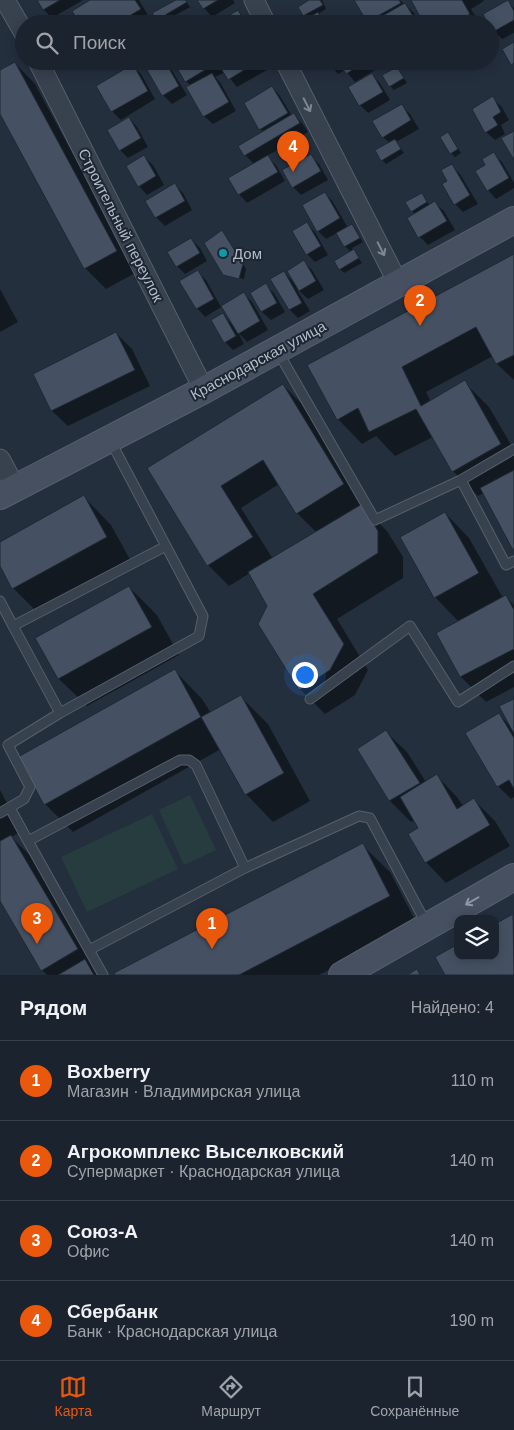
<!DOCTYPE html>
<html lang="ru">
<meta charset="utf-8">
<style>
body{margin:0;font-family:Helvetica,sans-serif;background:#242b36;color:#f1f3f6}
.controls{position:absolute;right:15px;bottom:15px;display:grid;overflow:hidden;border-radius:10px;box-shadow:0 2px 12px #0003}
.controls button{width:45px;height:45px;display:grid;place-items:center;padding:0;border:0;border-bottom:1px solid #39404a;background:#1b232e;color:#f1f3f6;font:25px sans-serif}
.you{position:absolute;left:304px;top:674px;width:18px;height:18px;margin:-12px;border:4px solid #fff;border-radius:50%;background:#1a73e8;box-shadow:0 0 0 8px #1a73e833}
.badge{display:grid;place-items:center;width:32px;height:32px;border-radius:50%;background:#ea580c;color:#fff;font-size:16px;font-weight:700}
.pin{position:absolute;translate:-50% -41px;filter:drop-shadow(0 1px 2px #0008)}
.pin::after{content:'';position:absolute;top:26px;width:18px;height:15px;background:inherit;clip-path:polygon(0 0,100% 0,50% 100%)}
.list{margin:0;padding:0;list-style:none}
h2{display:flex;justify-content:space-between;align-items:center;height:65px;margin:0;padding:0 20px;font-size:21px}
h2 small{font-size:16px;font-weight:400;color:#a0a4aa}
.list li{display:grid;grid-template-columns:32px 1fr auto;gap:15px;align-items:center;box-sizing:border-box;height:80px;padding:0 20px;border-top:1px solid #39404a}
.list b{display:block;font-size:19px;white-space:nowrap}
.list p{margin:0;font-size:16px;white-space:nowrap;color:#a0a4aa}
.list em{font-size:16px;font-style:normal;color:#a0a4aa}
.icon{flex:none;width:28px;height:28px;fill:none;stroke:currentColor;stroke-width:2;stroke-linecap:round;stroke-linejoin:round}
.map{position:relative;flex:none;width:514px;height:975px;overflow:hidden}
.search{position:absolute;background:#1b232e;box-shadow:0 2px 12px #0003;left:15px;right:15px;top:15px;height:55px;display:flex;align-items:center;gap:12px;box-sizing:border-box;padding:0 18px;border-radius:28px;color:#a0a4aa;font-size:19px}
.sheet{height:385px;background:#1b232e}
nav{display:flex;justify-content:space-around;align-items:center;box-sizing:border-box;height:70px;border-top:1px solid #39404a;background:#1b232e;font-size:14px;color:#a0a4aa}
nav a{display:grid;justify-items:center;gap:2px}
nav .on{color:#ea580c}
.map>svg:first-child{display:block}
</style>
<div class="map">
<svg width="514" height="975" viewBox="0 0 514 975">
<rect width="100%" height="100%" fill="#242f3e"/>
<path fill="#263c3f" d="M190,795L216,850L184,865L159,810Z
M152,814L178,869L87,912L61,857Z"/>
<path fill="#0007" fill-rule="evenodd" d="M38,0H83L52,18L44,10Z
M93,0H139L152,22L149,24H81Z
M178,0H185L190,7L161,23L158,19Z
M199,0H233L235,3L212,17L204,8Z
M308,0H322L326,9L318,14L325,24H308V19L299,7L310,1Z
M356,0H400L414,13L420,24H370Z
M412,0H483L484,1L471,9L480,24H426Z
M507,1L514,8V33L502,39L494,31Z
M238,12L248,24H218Z
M101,61H123L109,69Z
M150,61H166L187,95L172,104L163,95L145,64Z
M174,61H192L193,63L195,61H278L279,63L237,87L225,72L215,77L220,82L236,111L213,124L204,116L191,86L186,81Z
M327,61H370L375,70L355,82L345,70L338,74Z
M15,63L35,84L137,272L106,289L85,268L0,111V71Z
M133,66L141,74L155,99L121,120L112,111L98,87Z
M397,68L407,83L394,90L390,86Z
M372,75L380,83L390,100L368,113L360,105Z
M272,87L280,96L292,116L294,115L302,123L308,132L267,156L276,165L285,181L247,203L239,194L254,164L245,155L264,132L260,129Z
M492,98L501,106L509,120L501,125L505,134L495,140L486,132Z
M402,106L410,114L419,129L396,142L404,153L386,164L382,160L390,143L383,137Z
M129,118L137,127L148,147L128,158L120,150Z
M448,134L461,153L455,157L451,153Z
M493,153L502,162L514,183V188L496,199L488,190L487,166Z
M310,155L319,164L328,180L301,195L293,187Z
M144,157L153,165L164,185L147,195L139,186Z
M452,166L460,174L478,204L463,212L455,204L449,181Z
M175,185L183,193L192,210L165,226L156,217Z
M325,193L333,202L348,228L352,226L363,242L352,248L362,263L344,273L340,269L351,252L345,246L337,233L326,239L318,231Z
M422,194L430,206L435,203L444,211L455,230L428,245L420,237L415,214L412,211Z
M307,224L315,232L328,255L315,262L307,254Z
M222,231L246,269L244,279L224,274Z
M191,239L200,248L207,261L185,274L177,266Z
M514,255V380L497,364L493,356L426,392L431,402L464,382L489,407L514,450V549L484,493L478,496L453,471L433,437L395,456L376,436L362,444L338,419Z
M304,262L312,270L324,290L308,299L296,288L310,311L298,318L290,310L272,279L284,272L295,284Z
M197,272L206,280L221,307L244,294L252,302L268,330L247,342L238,332L244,344L233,350L225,342L223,315L233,325L223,306L205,317L197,308Z
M265,285L274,293L285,312L271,320L262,312L251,293Z
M0,289L18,322L0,332Z
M116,333L132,349L150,386L68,426L52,411L34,374Z
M283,385L304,406L364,505L362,506L387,531L403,557V578L337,619L368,670L355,695L325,714L300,689L269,606L250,573L229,586L208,565L149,469ZM279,484L297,513L317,533L273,559L241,508Z
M84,497L111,525L133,565L41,616L13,588L0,564V543Z
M445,513L469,538L503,598L506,597L514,605V687L486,702L461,677L438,633L459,622L435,597Z
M129,587L157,615L179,655L87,706L59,679L37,638Z
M175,671L202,699L211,713L241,697L268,724L310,801L273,822L246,794L221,749L73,832L45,804L19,758Z
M514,700V797L511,799L498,786L467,734L499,714L510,726Z
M386,732L407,752L426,782L437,776L457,797L463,806L474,800L495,821L510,846L446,883L426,862L420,829L414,820L411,822L390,801L358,749Z
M0,790L22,831L11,837L36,861L101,975H47L42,970L0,898Z
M362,845L390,872L417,924L319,975H116Z
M513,915L514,975H447L458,956H495V925Z"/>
<path fill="#455162" stroke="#1f2835" d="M37,0H60L43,10Z
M90,0H135L141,9L116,24H80L72,11Z
M176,0H185L187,2L157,20L152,13Z
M197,0H218L203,9Z
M309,0H320L323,5L303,16L298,7Z
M354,0H399L401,3L367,22Z
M411,0H462L470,14L454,24H424Z
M508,0L514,11V20L493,32L490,24H488L483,14Z
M405,3L418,24H371L370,23Z
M238,10L246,24H217L216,23Z
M318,12L324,24H306L304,20Z
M514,42V63L511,65L502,49Z
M147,61H165L179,86L162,96L143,63Z
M173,61H190V63L220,61L185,82Z
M226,61H259L228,80L219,65Z
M338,61H367L346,74Z
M15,62L117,251L84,269L0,114V70Z
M133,64L148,91L111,112L96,86Z
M397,67L404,78L389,87L382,75Z
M212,73L229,102L203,117L186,87Z
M372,73L383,92L359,106L348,87Z
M272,86L288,113L259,130L244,103Z
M493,96L501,112L493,117L498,125L485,133L472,109Z
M402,104L411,120L382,138L372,121Z
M294,113L300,123L244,156L238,146Z
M129,117L141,138L119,151L107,130Z
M514,131V160L501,138Z
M448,132L458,149L450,154L440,137Z
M395,139L401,149L381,161L375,150Z
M494,152L509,178L487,191L475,171L485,165L482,159Z
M311,154L321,171L292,188L282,170Z
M144,155L156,176L138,187L126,166Z
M268,155L278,172L238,195L228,178Z
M452,164L470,195L454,205L442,184L447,181L441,170Z
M175,183L185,201L155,218L145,201Z
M325,192L340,218L317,232L302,205Z
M422,193L427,202L411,212L405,202Z
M435,201L447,221L418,238L407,218Z
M307,222L321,246L306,255L292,231Z
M352,224L360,238L344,247L336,233Z
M222,230L243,264L239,279L223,275L204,243Z
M191,238L200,253L176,267L167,252Z
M354,249L359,258L339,270L334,261Z
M514,254V355L496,364L476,327L402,367L421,406L465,380L501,444L452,472L416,409L369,432L358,408L337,420L307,365Z
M304,260L316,281L299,291L287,271Z
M198,270L214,299L196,309L179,281Z
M284,271L302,303L289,310L270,279Z
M266,283L277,303L261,312L250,293Z
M244,292L260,321L238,334L221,306Z
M223,313L236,336L224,343L211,320Z
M116,332L135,370L51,411L33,374Z
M283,384L344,484L296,514L263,460L221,486L253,537L207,566L147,468Z
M514,470V552L480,488Z
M84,495L107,537L12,589L0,566V542Z
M362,504L378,531V553L313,594L344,644L330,670L299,690L258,624L267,606L248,572Z
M445,512L479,573L434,598L400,537Z
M129,586L152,627L58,679L35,638Z
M506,595L514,610V649L460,677L436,633Z
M175,669L201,717L44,805L18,757Z
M241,695L284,773L245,795L201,717Z
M514,699V734L499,706Z
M499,713L514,738V789L509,780L497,787L465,733Z
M386,730L420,783L389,801L357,749Z
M437,774L457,809L474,798L490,825L425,863L408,834L418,828L400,797Z
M11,835L78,949L41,971L0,901V841Z
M363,843L390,896L239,975H115L114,973Z
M513,914L514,975H445L435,957L458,944V956H495V924Z
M85,959L94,975H58Z
M417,969L420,975H407Z"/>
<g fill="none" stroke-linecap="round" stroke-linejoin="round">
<g stroke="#565f6c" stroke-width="11">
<path id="lane" d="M278,352L375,520L461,480
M514,449L461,480L506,565L514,561
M0,601L13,626L166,546L110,440
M13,626L60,713L199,636L203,616L166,546
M310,699L410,626L458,702L514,666
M10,808L28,841
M0,813L24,799L30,787L8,745L60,713
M245,868L359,816L370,818L427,925
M89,950L245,868L196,765L189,760H180L28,841L103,975"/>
</g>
<g stroke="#565f6c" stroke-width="21">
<path id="street" d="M5,0L24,33
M254,0L266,24
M38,61L204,390
M285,61L398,283
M0,459L15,487"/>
</g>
<g stroke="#565f6c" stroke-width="28">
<path id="secondary" d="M0,496L204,390L514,220
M342,975L514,877"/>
</g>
<use href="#lane" stroke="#38414e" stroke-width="9"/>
<use href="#street" stroke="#38414e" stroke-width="19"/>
<use href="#secondary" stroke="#465061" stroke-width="26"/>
</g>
<defs><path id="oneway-shaft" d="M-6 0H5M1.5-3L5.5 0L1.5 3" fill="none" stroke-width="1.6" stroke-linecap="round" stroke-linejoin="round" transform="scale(1.25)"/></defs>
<g stroke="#7c8592">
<use href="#oneway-shaft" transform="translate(307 105) rotate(63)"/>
<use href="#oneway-shaft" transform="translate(381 249) rotate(63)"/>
</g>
<use stroke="#8e96a5" href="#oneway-shaft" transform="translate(472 901) rotate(150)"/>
<circle fill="#0f9aa8" stroke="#1d2633" stroke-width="2" cx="223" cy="253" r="5"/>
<g text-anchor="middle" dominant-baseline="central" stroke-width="4" stroke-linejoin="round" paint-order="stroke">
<g font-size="15" fill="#b4bcc9" stroke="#1d2633">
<text transform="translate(121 225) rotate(63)">Строительный переулок</text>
<text transform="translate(258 360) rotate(-28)">Краснодарская улица</text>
</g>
<g font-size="15" fill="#b4bcc9" stroke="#1d2633" text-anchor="start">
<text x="233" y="253">Дом</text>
</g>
</g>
</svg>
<div class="controls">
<button><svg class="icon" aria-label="layers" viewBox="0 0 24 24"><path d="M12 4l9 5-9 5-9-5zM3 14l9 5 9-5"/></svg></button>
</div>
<div class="you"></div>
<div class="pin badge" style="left:212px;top:949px">1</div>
<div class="pin badge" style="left:420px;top:326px">2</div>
<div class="pin badge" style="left:37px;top:944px">3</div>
<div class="pin badge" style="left:293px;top:172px">4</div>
<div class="search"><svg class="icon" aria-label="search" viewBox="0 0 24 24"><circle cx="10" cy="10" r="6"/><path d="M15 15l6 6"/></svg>Поиск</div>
</div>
<section class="sheet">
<h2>Рядом<small>Найдено: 4</small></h2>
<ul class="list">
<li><span class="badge">1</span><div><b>Boxberry</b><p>Магазин · Владимирская улица</p></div><em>110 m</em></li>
<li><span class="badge">2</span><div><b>Агрокомплекс Выселковский</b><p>Супермаркет · Краснодарская улица</p></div><em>140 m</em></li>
<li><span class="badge">3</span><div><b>Союз-А</b><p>Офис</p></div><em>140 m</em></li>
<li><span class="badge">4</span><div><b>Сбербанк</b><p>Банк · Краснодарская улица</p></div><em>190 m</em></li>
</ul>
</section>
<nav>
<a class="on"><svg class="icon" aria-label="map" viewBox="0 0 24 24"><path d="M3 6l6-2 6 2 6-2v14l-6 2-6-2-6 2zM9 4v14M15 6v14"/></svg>Карта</a>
<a><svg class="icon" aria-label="directions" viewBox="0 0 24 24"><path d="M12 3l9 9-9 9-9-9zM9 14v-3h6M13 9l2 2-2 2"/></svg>Маршрут</a>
<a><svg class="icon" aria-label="saved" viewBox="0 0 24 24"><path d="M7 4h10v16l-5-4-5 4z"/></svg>Сохранённые</a>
</nav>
